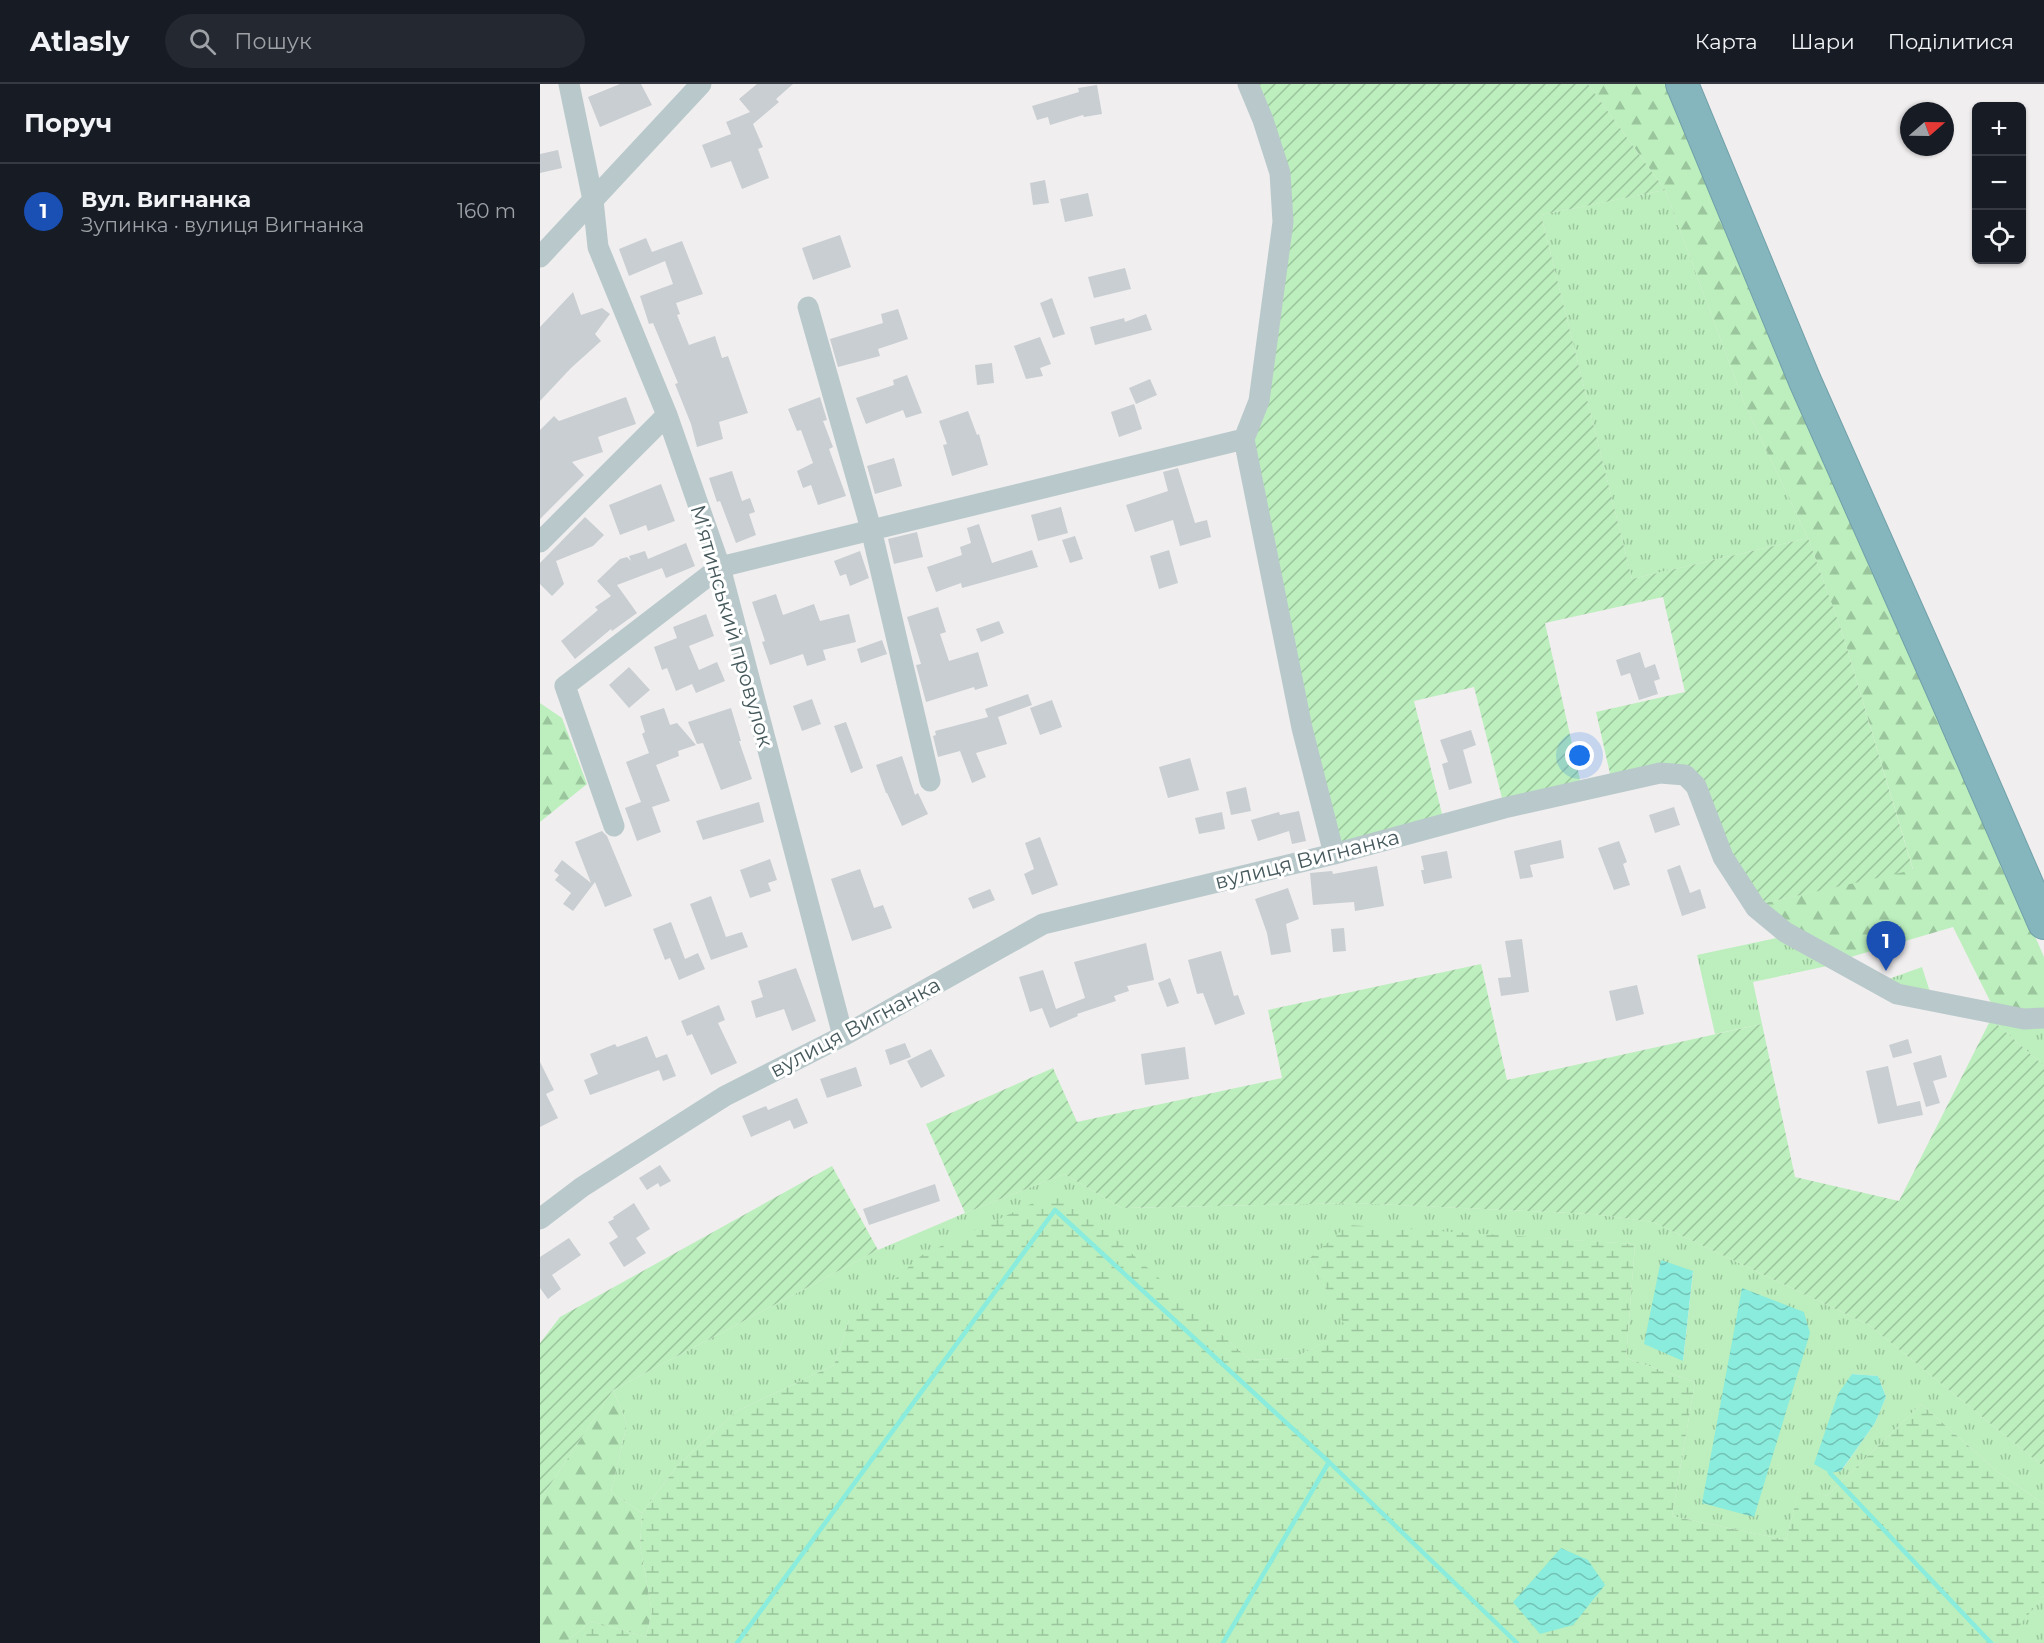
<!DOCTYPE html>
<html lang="uk">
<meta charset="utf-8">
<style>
body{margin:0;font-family:Montserrat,sans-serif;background:#242831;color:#f1f3f6}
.controls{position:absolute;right:18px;top:18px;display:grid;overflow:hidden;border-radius:9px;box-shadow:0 2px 4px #0004}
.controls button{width:54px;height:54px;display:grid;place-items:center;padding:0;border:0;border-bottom:2px solid #363941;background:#171b24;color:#f1f3f6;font:30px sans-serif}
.compass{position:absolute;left:1360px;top:18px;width:54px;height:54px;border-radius:50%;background:#171b24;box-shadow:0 2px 4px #0004;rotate:70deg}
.you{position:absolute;left:1040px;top:672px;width:21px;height:21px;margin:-15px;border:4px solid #fff;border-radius:50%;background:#1a73e8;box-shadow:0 0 0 9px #1a73e833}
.badge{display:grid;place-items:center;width:39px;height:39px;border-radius:50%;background:#d93025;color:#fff;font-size:20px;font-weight:700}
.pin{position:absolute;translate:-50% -50px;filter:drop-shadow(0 2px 3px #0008)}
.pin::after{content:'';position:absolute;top:32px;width:21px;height:18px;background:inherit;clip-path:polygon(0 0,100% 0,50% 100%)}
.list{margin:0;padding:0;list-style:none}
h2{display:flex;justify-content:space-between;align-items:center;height:78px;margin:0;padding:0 24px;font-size:26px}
h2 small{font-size:20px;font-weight:400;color:#9ea1a6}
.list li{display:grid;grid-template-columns:39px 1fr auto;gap:18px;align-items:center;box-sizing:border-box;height:96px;padding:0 24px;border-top:2px solid #363941}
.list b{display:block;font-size:22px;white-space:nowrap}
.list p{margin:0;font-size:20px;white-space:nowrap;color:#9ea1a6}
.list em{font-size:20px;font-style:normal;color:#9ea1a6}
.icon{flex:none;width:33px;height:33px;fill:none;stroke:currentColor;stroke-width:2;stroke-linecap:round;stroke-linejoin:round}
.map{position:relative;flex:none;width:1504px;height:1559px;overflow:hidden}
header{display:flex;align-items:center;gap:36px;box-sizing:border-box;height:84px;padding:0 30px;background:#171b24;border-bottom:2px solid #363941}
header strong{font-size:28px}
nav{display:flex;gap:33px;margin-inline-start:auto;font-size:21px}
.search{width:420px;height:54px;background:#242831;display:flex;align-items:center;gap:15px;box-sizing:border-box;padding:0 21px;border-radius:33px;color:#9ea1a6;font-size:22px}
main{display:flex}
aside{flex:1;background:#171b24}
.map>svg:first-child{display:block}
</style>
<header>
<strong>Atlasly</strong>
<div class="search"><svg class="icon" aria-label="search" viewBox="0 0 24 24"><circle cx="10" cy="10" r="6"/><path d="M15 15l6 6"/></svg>Пошук</div>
<nav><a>Карта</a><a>Шари</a><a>Поділитися</a></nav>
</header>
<main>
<aside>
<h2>Поруч<small></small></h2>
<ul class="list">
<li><span class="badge" style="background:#1a4fb4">1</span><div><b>Вул. Вигнанка</b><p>Зупинка · вулиця Вигнанка</p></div><em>160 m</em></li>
</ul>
</aside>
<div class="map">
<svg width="1504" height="1559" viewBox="0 0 1504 1559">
<defs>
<pattern id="grass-tufts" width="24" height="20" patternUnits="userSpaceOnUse" patternTransform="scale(1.5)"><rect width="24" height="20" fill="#bcefbd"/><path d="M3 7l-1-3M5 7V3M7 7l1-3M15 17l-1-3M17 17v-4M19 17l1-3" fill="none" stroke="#9bc59d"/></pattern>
<pattern id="forest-firs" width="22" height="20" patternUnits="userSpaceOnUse" patternTransform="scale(1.5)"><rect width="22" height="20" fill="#bcefbd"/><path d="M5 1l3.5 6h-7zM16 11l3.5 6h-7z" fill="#9bc59d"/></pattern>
<pattern id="wetland-marsh" width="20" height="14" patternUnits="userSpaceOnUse" patternTransform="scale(1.5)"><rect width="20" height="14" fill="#bcefbd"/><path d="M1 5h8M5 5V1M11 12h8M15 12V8" fill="none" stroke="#9bc59d"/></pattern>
<pattern id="garden-furrows" width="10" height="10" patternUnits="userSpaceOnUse" patternTransform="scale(1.5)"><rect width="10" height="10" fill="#bcefbd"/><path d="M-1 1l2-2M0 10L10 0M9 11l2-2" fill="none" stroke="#9bc59d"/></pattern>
<pattern id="water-waves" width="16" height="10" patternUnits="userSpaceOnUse" patternTransform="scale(1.5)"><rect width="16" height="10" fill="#89ecdc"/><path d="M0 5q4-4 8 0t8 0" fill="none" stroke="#72c2b6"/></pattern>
</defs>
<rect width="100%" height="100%" fill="#f1eeef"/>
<path fill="url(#grass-tufts)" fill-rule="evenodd" d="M1125,106L1205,321L1268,454L1092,495L1001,131Z
M1241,853L1292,881L1213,898L1222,940L1175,950L1157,871Z
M1382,883L1391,911L1343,897Z
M1451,935L1504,940V982Z
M524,1090L582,1124L816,1119L1053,1130L1113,1138L1329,1241L1504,1383V1420L1458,1388L1381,1320L1287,1412L1260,1403L1246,1456L1132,1432L1155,1298L1086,1274L1095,1160L962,1152L770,1174L808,1246L754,1274L710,1276L566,1148L309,1236L294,1281L197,1327L138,1381L102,1429L71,1408L87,1340L73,1306L338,1166L425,1129ZM1121,1177L1153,1188L1143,1277ZM1312,1290L1338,1292L1346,1313L1335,1339L1302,1386L1290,1389Z
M1504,1512V1559H1480L1477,1543Z"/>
<path fill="url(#forest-firs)" d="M1048,0H1127L1504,873V928L1453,923L1413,843L1304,875L1220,820L1373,785L1303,551L1268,454L1205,321L1125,106Z
M0,619L22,634L47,700L0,738Z
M73,1306L87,1340L71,1408L102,1429L100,1461L112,1528L106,1553L51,1537L25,1559H0V1416Z"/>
<path fill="url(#wetland-marsh)" d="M521,1106L710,1276L754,1274L807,1246L770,1174L808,1141L1095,1160L1086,1274L1155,1298L1132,1432L1246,1456L1260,1402L1287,1412L1381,1320L1458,1388L1504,1420V1512L1478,1543L1480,1559H25L51,1537L106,1553L112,1528L100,1461L102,1429L138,1381L197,1327L294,1281L309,1236L382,1171Z"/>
<path fill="url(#garden-furrows)" d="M714,0H1048L1125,106L1001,131L1092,495L1268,454L1303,551L1373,786L1220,820L1189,770L1162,699L1071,694L1056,628L1145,608L1123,513L1005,539L1041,700L963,718L934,603L874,617L903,734L798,763L710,356L749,138Z
M941,880L967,996L1222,940L1255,1093L1359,1117L1451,935L1504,982V1383L1329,1241L1113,1138L1053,1130L816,1119L582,1124L524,1090L425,1129L386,1040L513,984L537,1038L742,994L728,926Z
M292,1082L338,1166L73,1306L0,1416V1259L20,1233Z"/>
<path fill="url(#water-waves)" d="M1121,1176L1153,1187L1143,1277L1104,1260Z
M1202,1204L1264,1228L1270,1249L1214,1433L1162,1419Z
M1312,1290L1338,1292L1346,1313L1335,1339L1301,1387L1290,1389L1274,1380L1298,1310Z
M1021,1464L1048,1476L1065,1501L1033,1541L1000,1550L973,1518Z"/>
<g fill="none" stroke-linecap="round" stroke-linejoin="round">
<path stroke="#89ecdc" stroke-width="4.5" d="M1290,1389L1451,1559
M197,1559L515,1126L789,1378L977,1559
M683,1559L789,1378"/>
</g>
<path fill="#c8ced1" d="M80,0H101L112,21L60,43L48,13Z
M217,0H253L236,15L239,18L213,40L223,63L218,65L229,94L202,105L191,77L171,84L162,61L191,50L186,38L210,28L199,15Z
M557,1L562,30L544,33L543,31L510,41L508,33L497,36L492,22L539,8L538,4Z
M18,66L22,84L0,89V70Z
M505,96L509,119L493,121L490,99Z
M548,109L553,132L525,138L520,115Z
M300,151L311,183L273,196L262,164Z
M106,154L112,168L142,157L163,210L136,219L140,230L137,231L149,261L175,252L182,274L188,272L208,329L179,338L183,355L157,363L151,340L135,300L138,299L113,239L109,240L100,212L133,200L125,177L89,192L79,165Z
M585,184L591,205L554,214L548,193Z
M33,208L41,231L62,224L70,230L55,250L61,257L31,284L0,317V243Z
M512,214L525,250L513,254L500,219Z
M358,225L368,255L338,265L340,272L298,283L290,255L343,239L341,230Z
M606,230L612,246L555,261L550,243L584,234L585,238Z
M500,253L511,280L500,284L503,292L486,295L474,262Z
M452,279L454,299L437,301L435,281Z
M367,291L382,329L366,334L363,326L326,340L316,314L354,301L353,296Z
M610,295L617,311L596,320L589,304Z
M86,313L96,340L58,353L63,368L32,378L44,391L0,435V346L14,332L19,337Z
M280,313L287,336L283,337L293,363L289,365L306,412L278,421L271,401L263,404L257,387L273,379L261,346L257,347L248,325Z
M594,320L602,345L579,353L571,328Z
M428,327L437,351L439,350L448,381L412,392L403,361L407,360L399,337Z
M354,374L362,402L335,410L327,382Z
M638,384L655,439L667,436L671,453L640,462L633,436L595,448L586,421L628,407L623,388Z
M192,387L202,417L210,414L215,428L209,430L216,451L196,459L180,417L177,418L169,394Z
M121,400L135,437L108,447L106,441L80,451L69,421Z
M521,423L528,449L498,457L491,431Z
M45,433L64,451L53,462L16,477L24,500L12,512L0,500V479Z
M439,440L452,479L492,466L498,483L422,504L421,499L396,508L387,483L422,471L420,463L431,459L427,444Z
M377,448L383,473L354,480L348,455Z
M535,452L543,475L530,479L522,456Z
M146,459L155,482L126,494L122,484L77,501L97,529L72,547L71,545L35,575L21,557L58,526L55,523L71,512L57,497L80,475L87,473L91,477L89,472L105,467L108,475Z
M629,466L638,499L619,505L610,472Z
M320,467L329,494L310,502L306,490L300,492L294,477Z
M236,510L243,531L274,520L280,537L309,530L316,558L283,566L286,576L267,582L263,570L230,581L222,558L225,557L212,518Z
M398,523L406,548L400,550L409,577L438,568L448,602L435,606L434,603L386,618L376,581L381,580L367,533Z
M166,530L174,552L149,562L159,586L177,578L185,597L156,609L152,600L136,607L127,584L122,586L114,563L137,554L133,543Z
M459,537L464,549L441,558L436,545Z
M342,556L347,570L321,579L317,565Z
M1100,568L1105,584L1115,580L1120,595L1114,597L1118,610L1099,616L1090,589L1081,592L1076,576Z
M89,583L110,606L89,624L69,601Z
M488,610L492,621L458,633L467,660L436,669L446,693L432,699L420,667L398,673L393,652L396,651L395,647L448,633L445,625Z
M272,615L281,640L262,647L253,622Z
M512,616L522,643L500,651L490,624Z
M124,624L130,641L137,639L156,661L138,667L139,672L116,681L130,717L112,723L121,748L97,757L85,724L101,718L86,678L109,669L102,650L105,648L100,632Z
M191,624L201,657H199L212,695L181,706L163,659L157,660L148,638Z
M306,638L323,684L311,689L294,642Z
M931,646L936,661L923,666L932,699L909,706L902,680L908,678L900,656Z
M362,672L375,711L378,709L388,730L362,742L347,709H346L336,681Z
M650,674L659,706L628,714L619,683Z
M706,703L711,727L691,731L686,708Z
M219,718L224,738L163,756L156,737Z
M1134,723L1140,741L1115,749L1109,731Z
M759,727L766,757L752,760L749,747L718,757L711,736L739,728L740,731Z
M682,728L685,745L659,750L655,734Z
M62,747L67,752L92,812L65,823L55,798L33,827L23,820L31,809L15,796L19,791L14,787L22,776L51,799L35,758Z
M500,753L518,801L492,811L484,790L494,785L485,759Z
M1021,756L1024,774L990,781L993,793L980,795L974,767Z
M1079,757L1087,778L1083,780L1090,801L1074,806L1058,764Z
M907,767L912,794L884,800L881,786H884L881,772Z
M230,775L237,796L228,799L231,807L210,814L200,786Z
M1140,781L1150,809L1160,805L1166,824L1142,832L1127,786Z
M837,782L844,822L815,827L814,818L773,821L770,789L792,787L793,790Z
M320,785L334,824L343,821L352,844L312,857L291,795Z
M748,804L759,835L746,840L751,868L731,871L727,849L715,815Z
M450,805L455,816L433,825L428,814Z
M171,812L186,853L202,848L208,863L171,876L150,820Z
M131,838L145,875L158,869L165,885L139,896L130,874L125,876L113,845Z
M804,844L806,867L793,868L791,845Z
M982,855L989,908L961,912L958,894L971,893L965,857Z
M606,859L614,896L587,902L589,907L574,912L576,917L537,930L538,932L510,944L502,924L490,928L479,893L503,886L516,925L545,914L534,878Z
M681,867L694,912L698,911L705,930L675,941L663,909L657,910L648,876Z
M256,884L276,937L252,947L244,925L216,934L211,917L223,913L218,897Z
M630,894L639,919L627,923L618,899Z
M1097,901L1104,930L1076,937L1069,907Z
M179,921L185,936L178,939L197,979L171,991L152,950L147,952L141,937Z
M107,952L116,974L127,970L136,992L123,997L119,986L50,1011L44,996L58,990L50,970L75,960L77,963Z
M1368,955L1372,969L1353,974L1349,961Z
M365,959L371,973L350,981L345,966Z
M645,963L649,995L605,1001L601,970Z
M391,965L405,992L381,1004L367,977Z
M1401,971L1407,993L1393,997L1400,1019L1386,1023L1373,979Z
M0,978L14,1006L6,1010L18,1034L0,1043Z
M1348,982L1357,1022L1380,1017L1383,1031L1338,1040L1326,987Z
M316,983L322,1002L287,1014L280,995Z
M257,1014L268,1039L254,1045L250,1036L211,1053L202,1032L226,1022L228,1026Z
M120,1081L131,1097L120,1103L118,1099L107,1106L99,1094Z
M395,1100L400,1117L329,1141L323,1125Z
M94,1119L110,1145L96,1154L106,1169L84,1183L69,1159L78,1153L68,1138L74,1135L73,1133Z
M29,1154L41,1171L12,1191L21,1205L8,1215L0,1204V1173Z"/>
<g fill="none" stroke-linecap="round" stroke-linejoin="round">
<g stroke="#71a1a9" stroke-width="34">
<path id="highway" d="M1142,0L1265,297L1406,614L1504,839"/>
</g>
<path stroke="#b9c9cb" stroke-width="21" d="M29,0L53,116L58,163L127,331L180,483L303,952
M708,0L723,36L740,89L743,138L719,317L704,355L762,644L794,770
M0,173L161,0
M268,223L331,445L390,697
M0,458L127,331
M74,742L25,602L180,483L704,355
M0,1135L42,1103L185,1012L303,952L503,840L794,770L964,724L1120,689L1145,691L1156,702L1183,773L1216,824L1245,848L1357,910L1484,935L1504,934"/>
<use href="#highway" stroke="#85b5bd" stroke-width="32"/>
</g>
<g text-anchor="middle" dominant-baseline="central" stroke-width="6" stroke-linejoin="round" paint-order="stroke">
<g font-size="21" fill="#46595c" stroke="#fff">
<text transform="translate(192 542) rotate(74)">Мʼятинський провулок</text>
<text transform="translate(767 775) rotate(-14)">вулиця Вигнанка</text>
<text transform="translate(315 943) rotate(-28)">вулиця Вигнанка</text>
</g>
</g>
</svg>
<div class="controls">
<button>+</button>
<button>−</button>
<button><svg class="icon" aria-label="locate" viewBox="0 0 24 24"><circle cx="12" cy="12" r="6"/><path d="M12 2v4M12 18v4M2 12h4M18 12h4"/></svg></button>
</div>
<svg class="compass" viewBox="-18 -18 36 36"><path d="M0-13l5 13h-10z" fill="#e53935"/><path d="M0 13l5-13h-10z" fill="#9ea1a6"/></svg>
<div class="you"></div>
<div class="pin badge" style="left:1346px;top:887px;background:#1a4fb4">1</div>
</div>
</main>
